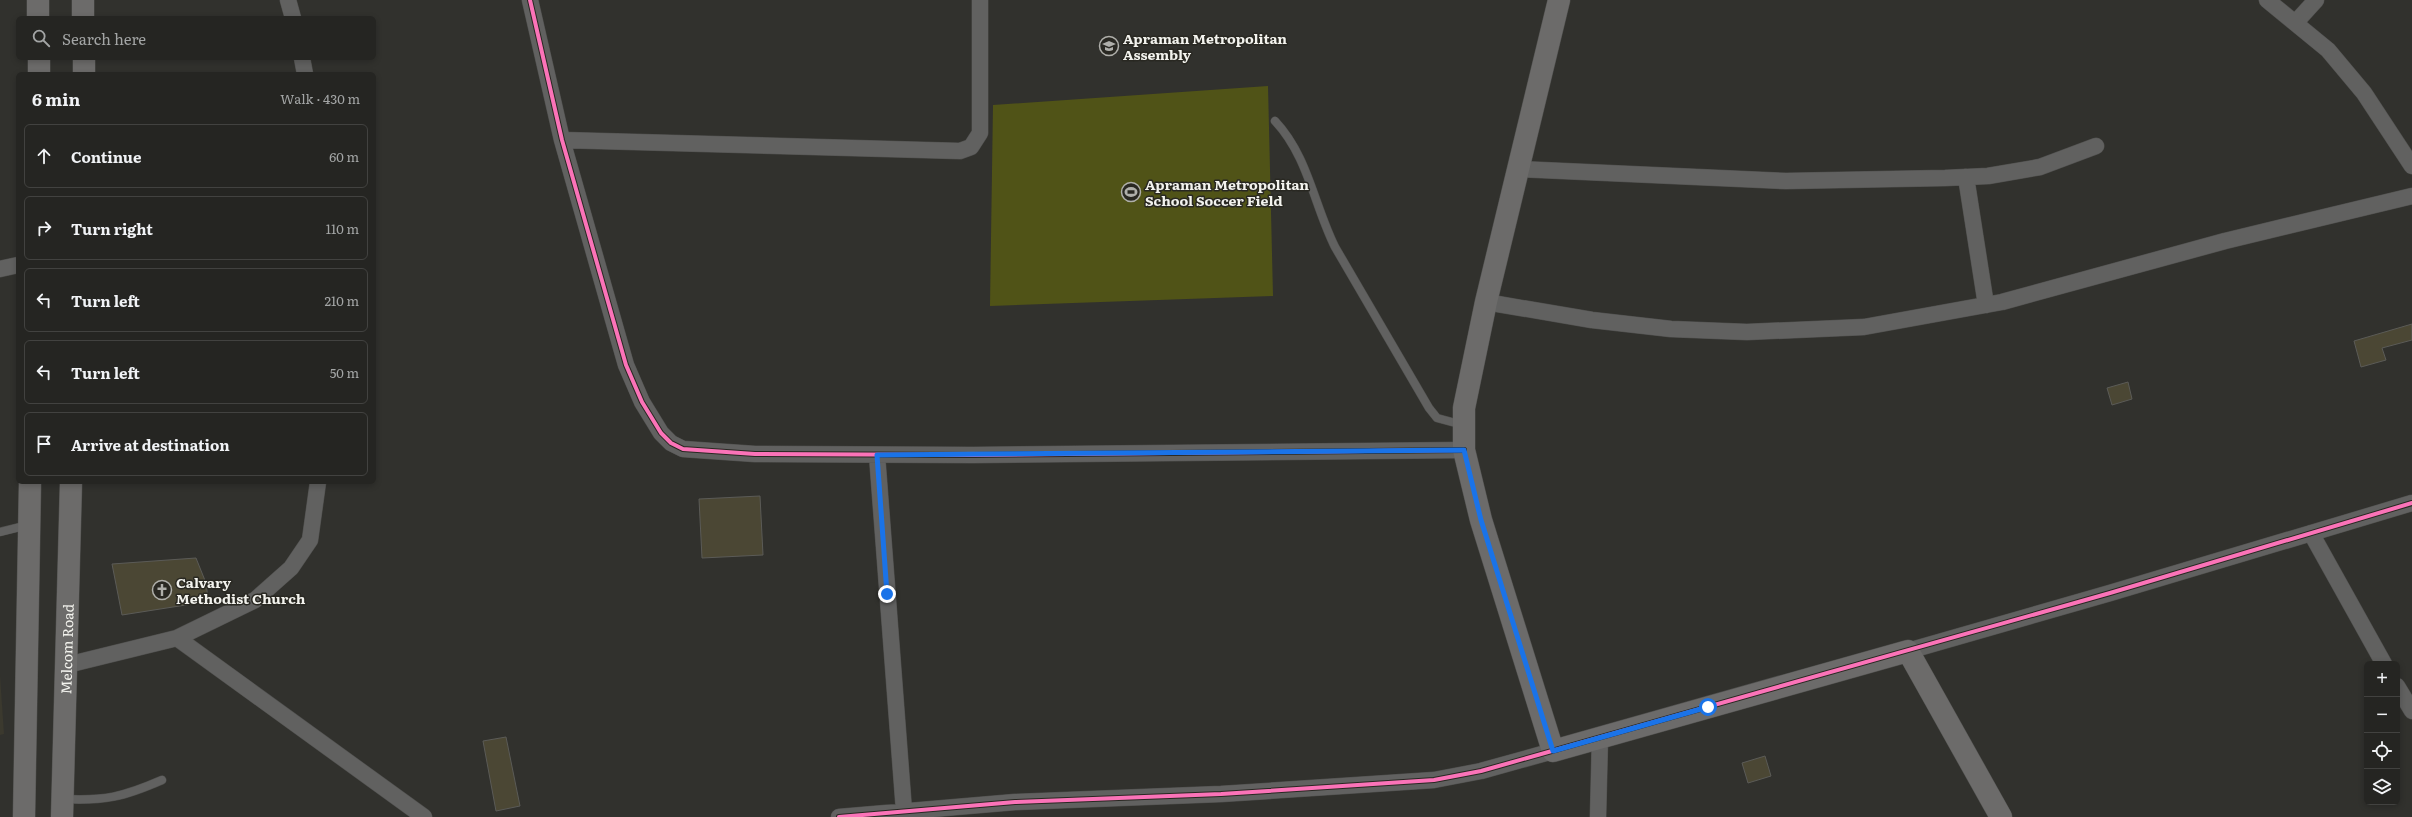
<!DOCTYPE html>
<meta charset="utf-8">
<style>
body{margin:0;font-family:Literata,serif;background:#31312f;color:#f1f3f6}
.controls{position:absolute;right:12px;bottom:12px;display:grid;overflow:hidden;border-radius:6px;box-shadow:0 2px 6px #0003}
.controls button{width:36px;height:36px;display:grid;place-items:center;padding:0;border:0;border-bottom:1px solid #424240;background:#252522;color:#f1f3f6;font:20px sans-serif}
.stop{position:absolute;width:12px;height:12px;margin:-9px;border:3px solid #1a73e8;border-radius:50%;background:#fff}
.stop.end{background:#1a73e8;border-color:#fff;box-shadow:0 1px 4px #0008}
.list{margin:0;padding:0;list-style:none}
h2{display:flex;justify-content:space-between;align-items:center;height:52px;margin:0;padding:0 16px;font-size:17px}
h2 small{font-size:13px;font-weight:400;color:#a3a5a5}
.list li{display:grid;grid-template-columns:26px 1fr auto;gap:12px;align-items:center;box-sizing:border-box;height:64px;margin:0 8px 8px;padding:0 8px;border:1px solid #424240;border-radius:6px}
.list b{display:block;font-size:15px;white-space:nowrap}
.list em{font-size:13px;font-style:normal;color:#a3a5a5}
.icon{flex:none;width:22px;height:22px;fill:none;stroke:currentColor;stroke-width:2;stroke-linecap:round;stroke-linejoin:round}
.map{position:relative;flex:none;width:2412px;height:817px;overflow:hidden}
.search{position:absolute;background:#252522;box-shadow:0 2px 6px #0003;left:16px;top:16px;width:360px;height:44px;display:flex;align-items:center;gap:10px;box-sizing:border-box;padding:0 14px;border-radius:6px;color:#a3a5a5;font-size:15px}
.panel{position:absolute;background:#252522;box-shadow:0 2px 6px #0003;left:16px;top:72px;width:360px;height:412px;border-radius:6px}
.map>svg:first-child{display:block}
</style>
<div class="map">
<svg width="2412" height="817" viewBox="0 0 2412 817">
<rect width="100%" height="100%" fill="#31312d"/>
<path fill="#3b392e" d="M0,675L4,734L0,735Z"/>
<path fill="#505317" d="M1268,86L1273,296L990,306L993,105Z"/>
<path fill="#4b4734" stroke="#5b5b57" d="M2412,324V340L2382,348L2386,360L2361,367L2354,341Z
M2128,382L2132,399L2112,405L2107,388Z
M760,496L763,555L702,558L699,499Z
M196,558L206,583L208,599L192,604L122,615L112,564Z
M506,737L520,806L496,811L483,741Z
M1765,756L1771,776L1748,783L1742,763Z"/>
<g fill="none" stroke-linecap="round" stroke-linejoin="round">
<g stroke="#4f4f4d" stroke-width="9">
<path id="lane" d="M1275,121C1308,156 1314,205 1335,247L1429,408L1437,418L1463,425
M0,532L28,525
M63,799C105,801 123,797 162,780"/>
</g>
<g stroke="#4f4f4d" stroke-width="17">
<path id="street" d="M288,0L293,18
M530,0L562,140L626,365L642,402L661,433L671,443L683,449L755,454L973,455L1464,450
M2267,0L2328,50L2364,93L2412,166
M2296,22L2316,0
M302,58L305,74
M562,140L960,151L971,147L980,133V0
M1519,169L1786,181L1945,178L1988,176L2040,167L2096,146
M1966,177L1986,305
M0,269L18,265
M1486,302L1592,320L1671,329L1747,332L1864,327L2002,302L2225,241L2412,196
M877,455L904,811
M2311,533L2384,664
M177,638L424,817
M1908,651L2110,593L2412,503
M67,665L177,638L255,600L291,568L310,540L318,482
M2397,686L2412,711
M839,817L1015,802L1221,794L1434,780L1481,771L1553,751
M1598,817L1600,737"/>
</g>
<g stroke="#4f4f4d" stroke-width="23">
<g id="secondary">
<path d="M38,0V18"/>
<path d="M83,0V18"/>
<path d="M1559,0L1486,302L1464,408V450L1481,520L1553,751L1908,651L2001,817"/>
<path d="M39,58V74"/>
<path d="M84,58V74"/>
<path d="M24,817L30,482"/>
<path id="s1" d="M62,817L71,482"/>
</g>
</g>
<use href="#lane" stroke="#616160" stroke-width="8"/>
<use href="#street" stroke="#616160" stroke-width="16"/>
<use href="#secondary" stroke="#6c6b6a" stroke-width="22"/>
<g stroke="#292822" stroke-width="6">
<path id="cycleway" d="M530,0L562,140L626,365L642,402L661,433L671,443L683,449L755,454L973,455L1464,450
M839,817L1015,802L1221,794L1434,780L1481,771L2110,593L2412,503"/>
</g>
<use href="#cycleway" stroke="#fb73b8" stroke-width="4"/>
</g>
<g fill="none" stroke-linecap="round" stroke-linejoin="round">
<path stroke="#1a73e8" stroke-width="5" d="M887,594L877,455L1464,450L1481,520L1553,751L1708,707"/>
</g>
<defs>
<g id="school-ring" transform="scale(1)"><circle r="9.5" fill="#292822" stroke="#afafaa" stroke-width="1.5"/><path d="M0-5L7-2L0 1L-7-2ZM-4 1L0 2.5L4 1V4Q0 6-4 4Z" fill="#afafaa"/></g>
<g id="stadium-ring" transform="scale(1)"><circle r="9.5" fill="#292822" stroke="#afafaa" stroke-width="1.5"/><path d="M0-5a6.5 5 0 1 0 0 10a6.5 5 0 1 0 0-10ZM-3.5-1.8h7v3.6h-7Z" fill="#afafaa"/></g>
<g id="church-ring" transform="scale(1)"><circle r="9.5" fill="#292822" stroke="#afafaa" stroke-width="1.5"/><path d="M-1.2-6h2.4v3.5h3.3v2.4h-3.3V6h-2.4V-.1h-3.3v-2.4h3.3Z" fill="#afafaa"/></g>
</defs>
<g fill-rule="evenodd">
<use href="#school-ring" x="1109" y="46"/>
<use href="#stadium-ring" x="1131" y="192"/>
<use href="#church-ring" x="162" y="590"/>
</g>
<g text-anchor="middle" dominant-baseline="central" stroke-width="3" stroke-linejoin="round" paint-order="stroke">
<g font-size="14" font-weight="bold" fill="#f3f3ee" stroke="#292822" text-anchor="start">
<text x="1123" y="38">Apraman Metropolitan<tspan x="1123" dy="16">Assembly</tspan></text>
<text x="1145" y="184">Apraman Metropolitan<tspan x="1145" dy="16">School Soccer Field</tspan></text>
<text x="176" y="582">Calvary<tspan x="176" dy="16">Methodist Church</tspan></text>
</g>
<g font-size="14" fill="#f3f3ee" stroke="#292822">
<text stroke="none"><textPath href="#s1" startOffset="168">Melcom Road</textPath></text>
</g>
</g>
</svg>
<div class="controls">
<button>+</button>
<button>−</button>
<button><svg class="icon" aria-label="locate" viewBox="0 0 24 24"><circle cx="12" cy="12" r="6"/><path d="M12 2v4M12 18v4M2 12h4M18 12h4"/></svg></button>
<button><svg class="icon" aria-label="layers" viewBox="0 0 24 24"><path d="M12 4l9 5-9 5-9-5zM3 14l9 5 9-5"/></svg></button>
</div>
<div class="stop" style="left:1708px;top:707px"></div>
<div class="stop end" style="left:887px;top:594px"></div>
<div class="search"><svg class="icon" aria-label="search" viewBox="0 0 24 24"><circle cx="10" cy="10" r="6"/><path d="M15 15l6 6"/></svg>Search here</div>
<section class="panel">
<h2>6 min<small>Walk · 430 m</small></h2>
<ul class="list">
<li><svg class="icon" aria-label="ahead" viewBox="0 0 24 24"><path d="M12 20V5M6 11l6-6 6 6"/></svg><div><b>Continue</b></div><em>60 m</em></li>
<li><svg class="icon" aria-label="right" viewBox="0 0 24 24"><path d="M7 20v-9h11M14 6l5 5-5 5"/></svg><div><b>Turn right</b></div><em>110 m</em></li>
<li><svg class="icon" aria-label="left" viewBox="0 0 24 24"><path d="M17 20v-9H6M10 6l-5 5 5 5"/></svg><div><b>Turn left</b></div><em>210 m</em></li>
<li><svg class="icon" aria-label="left" viewBox="0 0 24 24"><path d="M17 20v-9H6M10 6l-5 5 5 5"/></svg><div><b>Turn left</b></div><em>50 m</em></li>
<li><svg class="icon" aria-label="arrive" viewBox="0 0 24 24"><path d="M6 21V4h12l-3 4 3 4H6"/></svg><div><b>Arrive at destination</b></div></li>
</ul>
</section>
</div>
